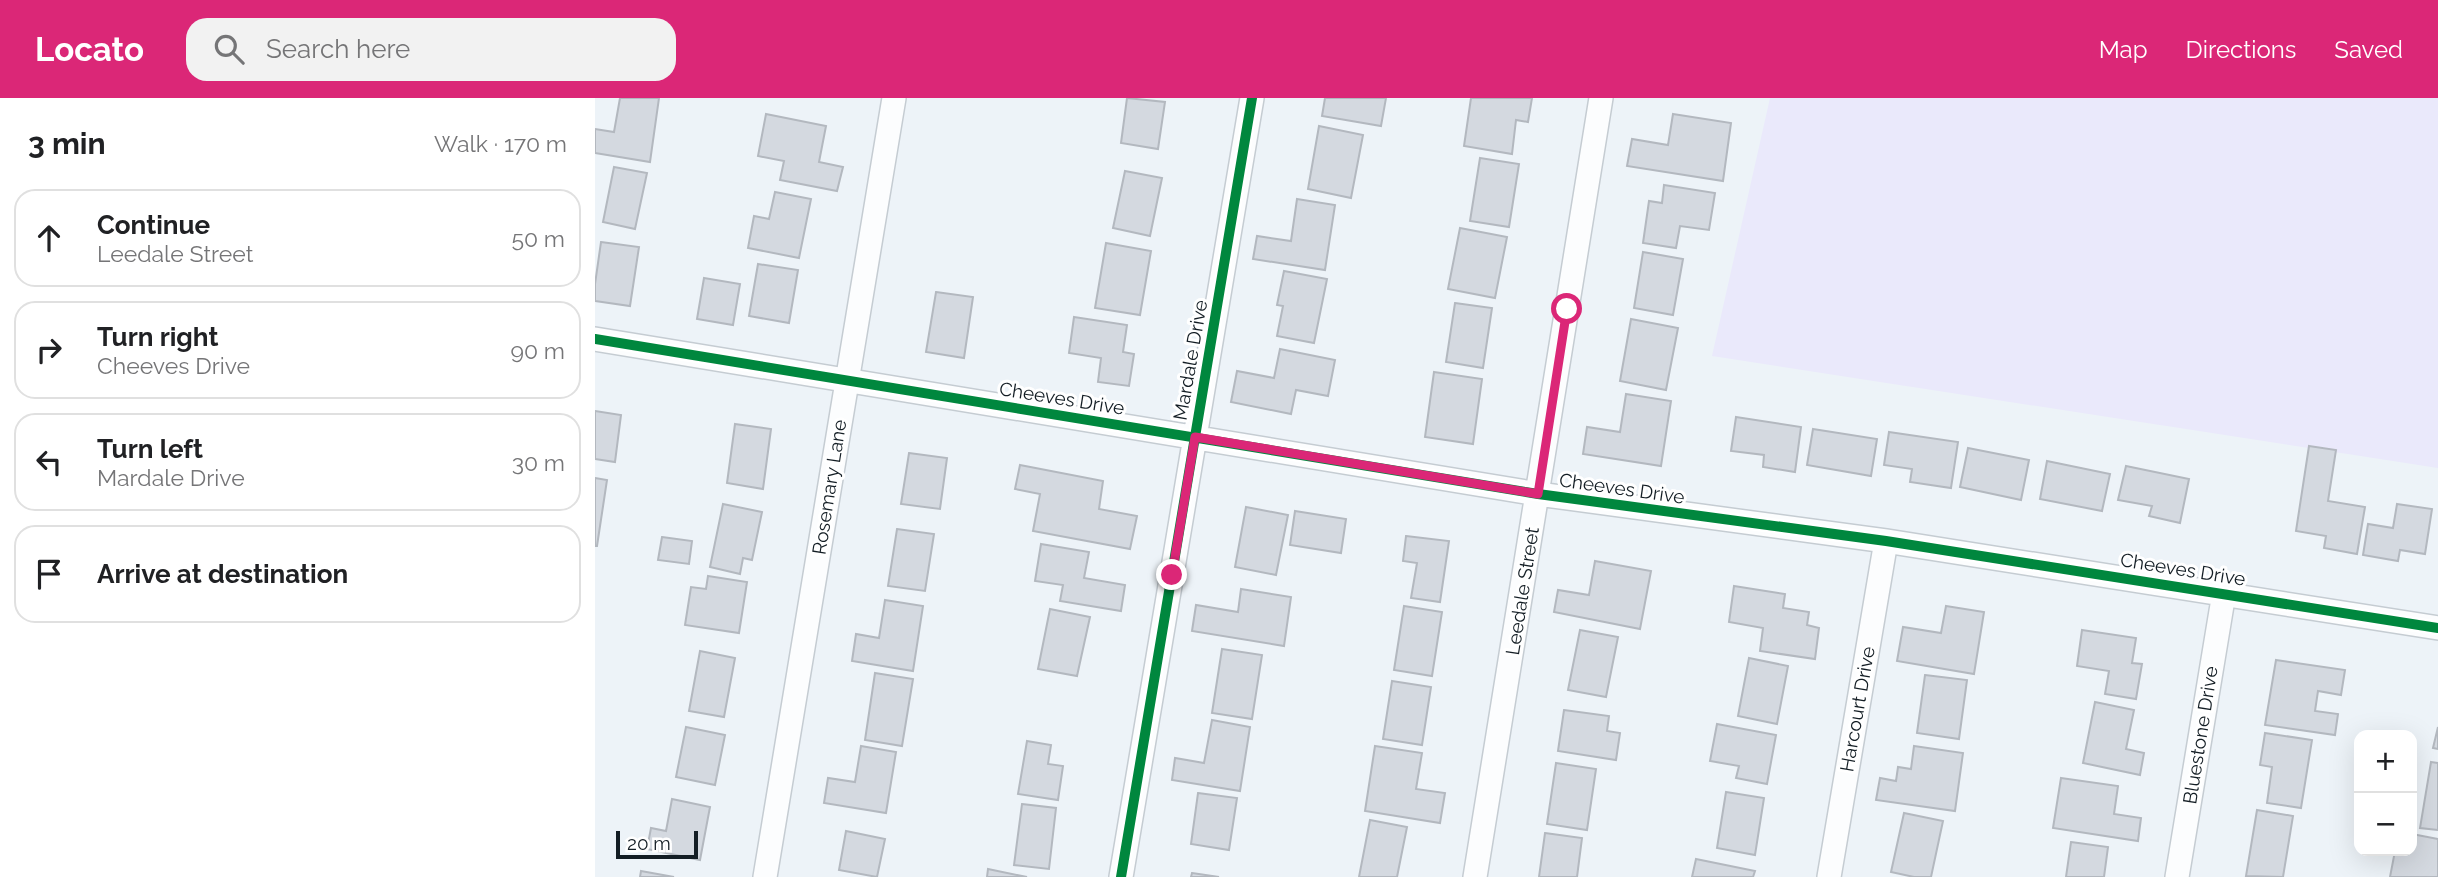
<!DOCTYPE html>
<meta charset="utf-8">
<style>
body{margin:0;font-family:Raleway,sans-serif;background:#f2f2f2;color:#202124}
.controls{position:absolute;right:21px;bottom:21px;display:grid;overflow:hidden;border-radius:14px;box-shadow:0 7px 28px #0002}
.controls button{width:63px;height:63px;display:grid;place-items:center;padding:0;border:0;border-bottom:2px solid #e0e0e0;background:#fff;color:#202124;font:35px sans-serif}
.scale{position:absolute;left:21px;bottom:18px;width:82px;box-sizing:border-box;padding-left:7px;border:4px solid #131d24;border-top:0;font-size:19px;line-height:24px;white-space:nowrap;color:#131d24;-webkit-text-stroke:5px #fff;paint-order:stroke}
.stop{position:absolute;width:21px;height:21px;margin:-16px;border:5px solid #db2777;border-radius:50%;background:#fff}
.stop.end{background:#db2777;border-color:#fff;box-shadow:0 2px 7px #0008}
.list{margin:0;padding:0;list-style:none}
h2{display:flex;justify-content:space-between;align-items:center;height:91px;margin:0;padding:0 28px;font-size:30px}
h2 small{font-size:23px;font-weight:400;color:#757577}
.list li{display:grid;grid-template-columns:46px 1fr auto;gap:21px;align-items:center;box-sizing:border-box;height:98px;margin:0 14px 14px;padding:0 14px;border:2px solid #e0e0e0;border-radius:21px}
.list b{display:block;font-size:26px;white-space:nowrap}
.list p{margin:0;font-size:23px;white-space:nowrap;color:#757577}
.list em{font-size:23px;font-style:normal;color:#757577}
.icon{flex:none;width:38px;height:38px;fill:none;stroke:currentColor;stroke-width:2;stroke-linecap:round;stroke-linejoin:round}
.map{position:relative;flex:none;width:1843px;height:779px;overflow:hidden}
header{display:flex;align-items:center;gap:42px;box-sizing:border-box;height:98px;padding:0 35px;background:#db2777;color:#fff}
header strong{font-size:33px}
nav{display:flex;gap:38px;margin-inline-start:auto;font-size:24px}
.search{width:490px;height:63px;background:#f2f2f2;display:flex;align-items:center;gap:18px;box-sizing:border-box;padding:0 24px;border-radius:21px;color:#757577;font-size:26px}
main{display:flex}
aside{flex:1;background:#fff}
.map>svg:first-child{display:block}
</style>
<header>
<strong>Locato</strong>
<div class="search"><svg class="icon" aria-label="search" viewBox="0 0 24 24"><circle cx="10" cy="10" r="6"/><path d="M15 15l6 6"/></svg>Search here</div>
<nav><a>Map</a><a>Directions</a><a>Saved</a></nav>
</header>
<main>
<aside>
<h2>3 min<small>Walk · 170 m</small></h2>
<ul class="list">
<li><svg class="icon" aria-label="ahead" viewBox="0 0 24 24"><path d="M12 20V5M6 11l6-6 6 6"/></svg><div><b>Continue</b><p>Leedale Street</p></div><em>50 m</em></li>
<li><svg class="icon" aria-label="right" viewBox="0 0 24 24"><path d="M7 20v-9h11M14 6l5 5-5 5"/></svg><div><b>Turn right</b><p>Cheeves Drive</p></div><em>90 m</em></li>
<li><svg class="icon" aria-label="left" viewBox="0 0 24 24"><path d="M17 20v-9H6M10 6l-5 5 5 5"/></svg><div><b>Turn left</b><p>Mardale Drive</p></div><em>30 m</em></li>
<li><svg class="icon" aria-label="arrive" viewBox="0 0 24 24"><path d="M6 21V4h12l-3 4 3 4H6"/></svg><div><b>Arrive at destination</b></div></li>
</ul>
</aside>
<div class="map">
<svg width="1843" height="779" viewBox="0 0 1843 779">
<rect width="100%" height="100%" fill="#edf3f8"/>
<path fill="#eae9fb" d="M1175,0H1843V370L1117,258Z"/>
<path fill="#d4d9e0" stroke="#b3b8bf" stroke-width="2" d="M25,0H64L55,64L0,55V31L19,34Z
M532,0L570,4L563,51L526,45Z
M730,0H791L786,28L727,18Z
M876,0H937L933,24L921,22L917,56L869,48Z
M171,16L231,28L224,64L248,69L242,93L185,82L189,63L163,58Z
M1078,16L1136,25L1128,83L1032,68L1037,41L1073,47Z
M724,28L768,37L756,100L713,91Z
M885,60L924,66L914,129L875,123Z
M19,69L52,75L40,131L8,124Z
M530,73L567,80L555,138L518,130Z
M1069,87L1120,95L1114,132L1085,128L1081,150L1048,145L1054,103L1067,105Z
M180,94L216,101L204,160L153,150L159,118L174,121Z
M702,101L740,107L730,172L658,161L662,138L696,143Z
M865,130L912,139L900,200L853,191Z
M6,144L44,149L35,208L0,203V186Z
M511,145L556,153L545,217L500,210Z
M1048,154L1088,161L1078,217L1039,210Z
M163,166L203,172L194,225L154,218Z
M689,173L732,181L719,245L682,238L688,208L682,207Z
M109,180L145,186L138,227L102,221Z
M341,194L378,199L369,260L331,254Z
M860,205L897,210L888,270L851,264Z
M479,219L532,227L528,254L539,256L534,288L503,284L506,260L474,255Z
M1036,221L1083,230L1071,292L1025,283Z
M685,251L740,262L733,298L701,292L696,316L636,304L642,273L679,280Z
M839,274L887,281L878,346L830,339Z
M1031,296L1076,303L1066,368L988,356L992,329L1025,334Z
M0,313L26,317L20,364L0,361Z
M1141,319L1206,329L1200,374L1168,369L1169,357L1136,353Z
M140,326L176,331L168,391L132,385Z
M1218,331L1282,341L1276,378L1212,367Z
M1294,334L1363,344L1356,390L1315,384L1317,371L1289,367Z
M1714,348L1741,352L1733,403L1770,409L1762,456L1729,450L1731,438L1701,433Z
M1373,350L1434,362L1426,402L1365,389Z
M314,355L352,360L345,411L306,406Z
M1452,363L1515,376L1507,413L1445,401Z
M425,367L508,383L504,411L542,418L535,451L438,433L445,396L420,391Z
M1531,368L1594,381L1585,425L1554,418L1557,408L1523,402Z
M0,380L12,382L2,448H0Z
M128,406L167,414L157,462L148,460L145,476L115,469Z
M1802,406L1837,411L1830,456L1805,452L1803,463L1768,457L1773,426L1798,430Z
M651,409L693,417L681,477L640,469Z
M700,413L751,421L746,455L695,447Z
M302,431L339,436L330,493L293,488Z
M811,438L854,443L845,504L816,500L822,465L808,463Z
M67,439L97,443L94,466L63,462Z
M446,446L494,454L489,480L530,487L526,513L465,503L468,487L440,483Z
M1000,463L1056,473L1045,531L959,514L963,492L994,497Z
M113,478L152,484L144,535L90,527L96,489L111,491Z
M1139,488L1190,496L1188,510L1214,514L1212,527L1224,530L1220,561L1165,553L1168,530L1134,524Z
M646,491L696,499L689,548L597,533L601,507L643,514Z
M290,502L328,508L318,573L257,563L261,536L284,540Z
M809,508L847,514L837,578L799,572Z
M1351,508L1389,514L1379,576L1302,563L1308,529L1346,535Z
M455,511L495,519L482,578L443,571Z
M985,532L1023,539L1011,599L973,592Z
M1487,532L1541,540L1537,565L1547,566L1541,601L1510,596L1514,573L1482,568Z
M627,551L667,557L657,621L617,615Z
M105,553L140,560L129,619L94,613Z
M1154,560L1193,568L1182,626L1143,618Z
M1681,562L1750,572L1746,597L1723,593L1720,613L1743,616L1740,637L1670,627Z
M280,575L318,581L307,648L270,642Z
M1330,577L1372,582L1364,641L1322,635Z
M797,583L836,589L827,647L788,641Z
M1500,604L1539,612L1531,651L1549,655L1545,677L1488,665Z
M969,612L1014,618L1012,633L1025,635L1021,662L963,653Z
M617,622L655,629L645,693L577,682L580,660L609,665Z
M1122,626L1181,637L1172,686L1141,680L1144,668L1115,663Z
M91,629L130,637L120,687L81,679Z
M1843,629V651L1838,650Z
M1670,635L1717,642L1706,710L1672,705L1677,669L1665,667Z
M432,643L456,647L453,666L468,668L463,702L423,696Z
M266,648L301,654L291,715L229,705L233,680L260,684Z
M780,648L827,655L821,691L850,695L845,725L770,713Z
M1319,648L1368,655L1360,713L1281,702L1285,680L1301,683L1303,669L1316,671Z
M1836,664L1843,665V732L1825,730Z
M961,665L1001,671L992,732L952,726Z
M1466,680L1523,688L1519,716L1546,720L1543,743L1458,730Z
M1131,694L1169,700L1160,757L1122,750Z
M603,695L642,700L634,752L596,746Z
M77,701L115,709L105,762L52,751L56,730L71,733Z
M427,706L461,710L454,771L419,767Z
M1662,712L1698,718L1688,779L1651,778Z
M1309,715L1348,723L1336,779H1319L1296,774Z
M775,722L812,729L802,779H764Z
M251,733L290,741L282,779L244,772Z
M950,735L987,740L982,779H944Z
M1817,736L1843,741V779H1795L1800,753H1817Z
M1476,744L1513,749L1509,779H1471Z
M1101,761L1160,773L1158,779H1097Z
M393,771L432,779H392Z
M46,773L79,779H45Z
M597,775L624,779H596Z"/>
<g fill="none" stroke-linecap="round" stroke-linejoin="round">
<g stroke="#c5ccd2" stroke-width="26">
<path id="minor" d="M0,241L943,396L1291,443L1843,530
M170,779L299,0
M526,779L657,0
M880,779L1006,0
M1234,779L1291,443
M1582,779L1629,495"/>
</g>
<use href="#minor" stroke="#fcfdfe" stroke-width="23"/>
<g stroke="#fff" stroke-width="15">
<path id="cycleway" d="M0,241L943,396L1291,443L1843,530
M526,779L657,0"/>
</g>
<use href="#cycleway" stroke="#00873e" stroke-width="10"/>
</g>
<g fill="none" stroke-linecap="round" stroke-linejoin="round">
<path stroke="#db2777" stroke-width="9" d="M577,477L600,339L943,396L972,211"/>
</g>
<g text-anchor="middle" dominant-baseline="central" stroke-width="6" stroke-linejoin="round" paint-order="stroke">
<g font-size="19" fill="#131d24" stroke="#fff">
<text transform="translate(595 262) rotate(-80)">Mardale Drive</text>
<text transform="translate(467 300) rotate(9)">Cheeves Drive</text>
<text transform="translate(234 389) rotate(-81)">Rosemary Lane</text>
<text transform="translate(1027 390) rotate(8)">Cheeves Drive</text>
<text transform="translate(1588 471) rotate(9)">Cheeves Drive</text>
<text transform="translate(927 493) rotate(-81)">Leedale Street</text>
<text transform="translate(1262 611) rotate(-80)">Harcourt Drive</text>
<text transform="translate(1605 637) rotate(-81)">Bluestone Drive</text>
</g>
</g>
</svg>
<div class="controls">
<button>+</button>
<button>−</button>
</div>
<div class="scale">20 m</div>
<div class="stop" style="left:972px;top:211px"></div>
<div class="stop end" style="left:577px;top:477px"></div>
</div>
</main>
